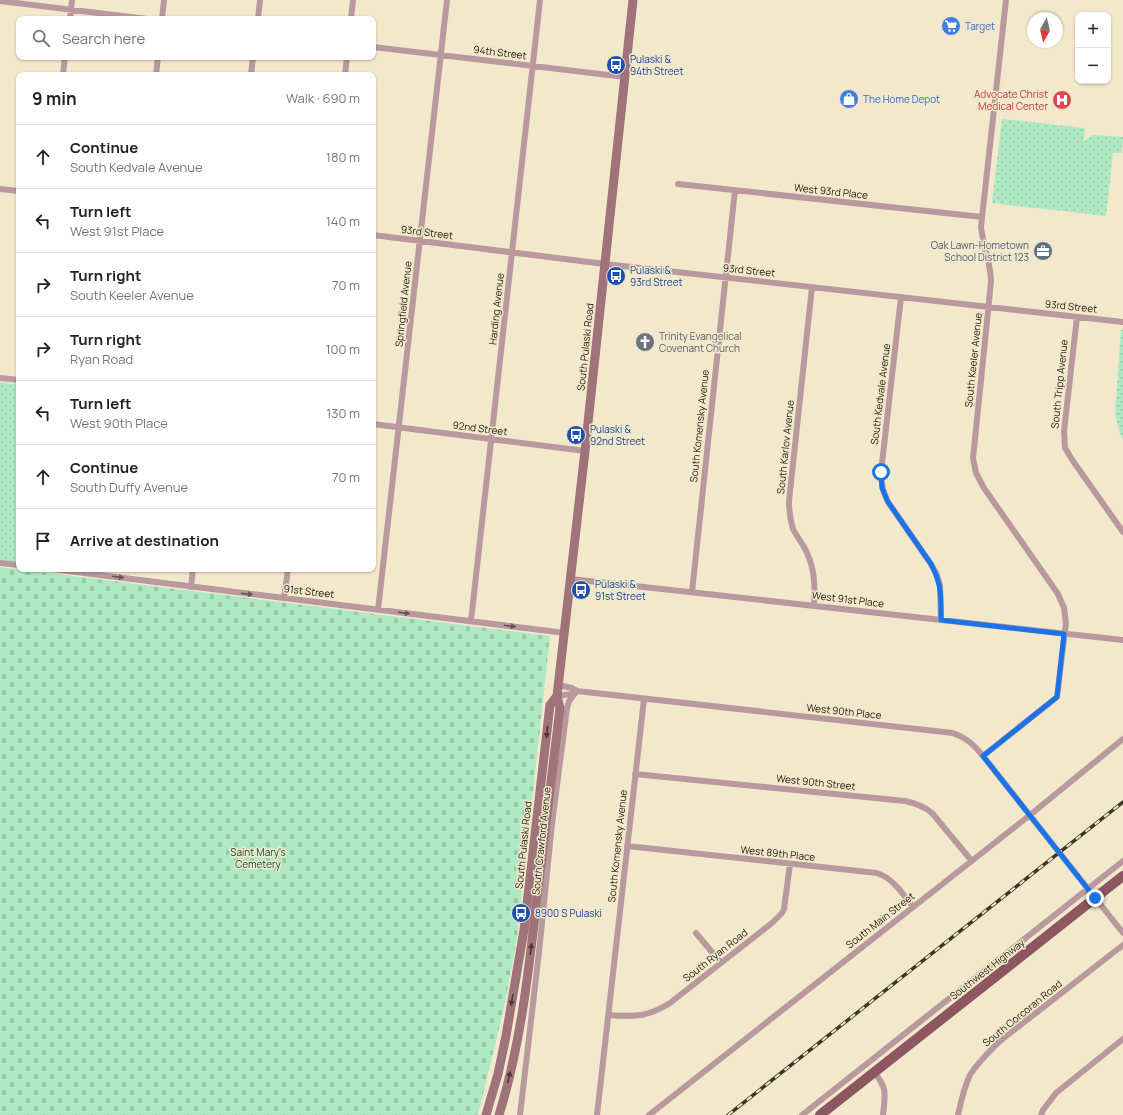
<!DOCTYPE html>
<meta charset="utf-8">
<style>
body{margin:0;font-family:Manrope,sans-serif;background:#f6f6f6;color:#222}
.controls{position:absolute;right:12px;top:12px;display:grid;overflow:hidden;border-radius:8px;box-shadow:0 1px 3px #0004}
.controls button{width:36px;height:36px;display:grid;place-items:center;padding:0;border:0;border-bottom:1px solid #e0e0e0;background:#fff;color:#222;font:20px sans-serif}
.compass{position:absolute;left:1027px;top:12px;width:36px;height:36px;border-radius:50%;background:#fff;box-shadow:0 1px 3px #0004;rotate:188deg}
.stop{position:absolute;width:12px;height:12px;margin:-9px;border:3px solid #1a73e8;border-radius:50%;background:#fff}
.stop.end{background:#1a73e8;border-color:#fff;box-shadow:0 1px 4px #0008}
.list{margin:0;padding:0;list-style:none}
h2{display:flex;justify-content:space-between;align-items:center;height:52px;margin:0;padding:0 16px;font-size:17px}
h2 small{font-size:13px;font-weight:400;color:#767676}
.list li{display:grid;grid-template-columns:26px 1fr auto;gap:12px;align-items:center;box-sizing:border-box;height:64px;padding:0 16px;border-top:1px solid #e0e0e0}
.list b{display:block;font-size:15px;white-space:nowrap}
.list p{margin:0;font-size:13px;white-space:nowrap;color:#767676}
.list em{font-size:13px;font-style:normal;color:#767676}
.icon{flex:none;width:22px;height:22px;fill:none;stroke:currentColor;stroke-width:2;stroke-linecap:round;stroke-linejoin:round}
.map{position:relative;flex:none;width:1123px;height:1115px;overflow:hidden}
.search{position:absolute;background:#fff;box-shadow:0 1px 3px #0004;left:16px;top:16px;width:360px;height:44px;display:flex;align-items:center;gap:10px;box-sizing:border-box;padding:0 14px;border-radius:8px;color:#767676;font-size:15px}
.panel{position:absolute;background:#fff;box-shadow:0 1px 3px #0004;left:16px;top:72px;width:360px;height:500px;border-radius:8px}
.map>svg:first-child{display:block}
</style>
<div class="map">
<svg width="1123" height="1115" viewBox="0 0 1123 1115">
<defs>
<pattern id="cemetery-stones" width="16" height="16" patternUnits="userSpaceOnUse"><rect width="16" height="16" fill="#aee9c4"/><path d="M2 7V4a2 2 0 0 1 4 0v3zM10 15v-3a2 2 0 0 1 4 0v3z" fill="#95c8a8"/></pattern>
<pattern id="park-dots" width="8" height="8" patternUnits="userSpaceOnUse"><rect width="8" height="8" fill="#aee9c4"/><path d="M2 2h.1M6 6h.1" fill="none" stroke="#95c8a8" stroke-width="1.8" stroke-linecap="round"/></pattern>
</defs>
<rect width="100%" height="100%" fill="#f2e8cb"/>
<path fill="url(#cemetery-stones)" d="M0,567L550,636L517,938L504,1008L478,1115H0Z"/>
<path fill="url(#park-dots)" d="M1002,119L1085,128L1084,141L1093,135L1123,137L1122,153H1113L1106,216L992,203Z
M1121,329L1123,330V439L1120,434L1115,414Z
M0,382L19,385V562L0,560Z"/>
<g fill="none" stroke-linecap="round" stroke-linejoin="round">
<path stroke="#b9999d" stroke-width="6" d="M0,1L147,19
M70,19L72,0
M162,19L164,0
M258,19L260,0
M351,19L353,0
M373,47L625,77
M63,75L65,57
M156,75L158,57
M251,75L253,57
M345,75L347,57
M678,184L982,217
M0,189L19,191
M373,235L605,264L1123,322
M812,287L789,501C789,510 790,519 793,529C797,537 804,545 807,553C815,570 815,587 814,605
M901,297L881,472C881,483 883,492 888,502L931,564L937,575L940,585L941,620
M1077,317L1064,431L1065,448L1073,461L1123,532
M0,378L19,380
M373,424L585,451
M0,563L19,565
M52,569L565,633
M571,579L1123,640
M191,587L193,569
M692,592L735,190
M284,598L288,569
M378,610L447,0
M471,621L540,0
M558,685L572,688L577,691L953,733C968,739 973,744 983,756L1123,933
M557,696L571,694L575,692
M983,756L1057,697L1066,623L1064,608L1058,594L984,488L976,473L973,458L991,282C991,263 983,246 981,227L1006,0
M635,774L905,801C915,803 924,806 932,813L971,860
M627,846L877,873C893,878 903,894 913,907
M696,933L721,963
M609,1015C634,1017 648,1017 670,1003L772,923L782,913L784,909L790,864
M874,1072C888,1089 885,1094 883,1115
M520,1115L539,952L552,824L567,708L569,701L577,691
M597,1115L644,699
M649,1115L1030,815L1123,739
M802,1115L1123,861
M958,1115C961,1102 964,1087 970,1075C978,1062 989,1052 1000,1041L1123,945
M1041,1115L1043,1110L1056,1093L1123,1039"/>
<path stroke="#a0727a" stroke-width="9" d="M486,1115L498,1074L506,1036L524,930L550,705L557,696
M499,1115C520,1047 528,977 536,906C544,840 552,774 560,708L557,696L585,451L633,0"/>
<path stroke="#8d5660" stroke-width="10" d="M820,1115L1123,876"/>
<g stroke="#3a3629" stroke-width="3.5">
<path id="rail" d="M728,1115L1123,802"/>
</g>
<use href="#rail" stroke="#f2e8cb" stroke-width="2" stroke-dasharray="6" stroke-linecap="butt"/>
</g>
<defs><path id="oneway-solid" d="M-6-.8H1V-3.2L6.5 0L1 3.2V.8H-6Z"/></defs>
<g fill="#665652">
<use href="#oneway-solid" transform="translate(118 577) rotate(7)"/>
<use href="#oneway-solid" transform="translate(247 594) rotate(7)"/>
<use href="#oneway-solid" transform="translate(404 613) rotate(7)"/>
<use href="#oneway-solid" transform="translate(510 626) rotate(7)"/>
</g>
<g fill="#483933">
<use href="#oneway-solid" transform="translate(547 732) rotate(96)"/>
<use href="#oneway-solid" transform="translate(531 949) rotate(-83)"/>
<use href="#oneway-solid" transform="translate(512 1000) rotate(100)"/>
<use href="#oneway-solid" transform="translate(509 1077) rotate(-77)"/>
</g>
<g fill="none" stroke-linecap="round" stroke-linejoin="round">
<path stroke="#1a73e8" stroke-width="5" d="M881,472L882,488L888,502L931,564C942,585 941,597 941,620L1064,634L1057,697L983,756L1095,898"/>
</g>
<defs>
<g id="supermarket-disc" transform="scale(1)"><circle r="9.5" fill="#3f7fe0" stroke="#f2e8cb"/><path d="M-6-5.5h2.5l.6 2H6L4.5 2H-2.5L-4.4-4H-6ZM-1.5 3.2a1.3 1.3 0 1 0 .1 0ZM3 3.2a1.3 1.3 0 1 0 .1 0Z" fill="#fff"/></g>
<g id="bus-disc" transform="scale(1)"><circle r="9.5" fill="#1a4fb4" stroke="#f2e8cb"/><path d="M-5-6H5V4H4V6H2V4H-2V6H-4V4H-5ZM-3.5-4V0h7V-4ZM-3.5 1.2v1.5H-2V1.2ZM2 1.2v1.5H3.5V1.2Z" fill="#fff"/></g>
<g id="shop-disc" transform="scale(1)"><circle r="9.5" fill="#3f7fe0" stroke="#f2e8cb"/><path d="M-5-2.5h2.3a2.7 3.5 0 0 1 5.4 0H5L5.5 6h-11ZM-1.5-2.5h3a1.5 2.3 0 0 0-3 0Z" fill="#fff"/></g>
<g id="hospital-disc" transform="scale(1)"><circle r="9.5" fill="#e0444e" stroke="#f2e8cb"/><path d="M-5-5h3v3.5h4V-5h3V5h-3V1.5h-4V5h-3Z" fill="#fff"/></g>
<g id="office-disc" transform="scale(1)"><circle r="9.5" fill="#5c6f8a" stroke="#f2e8cb"/><path d="M-6-3h4V-5.5h4V-3h4V5H-6ZM-1-4.5V-3h2v-1.5ZM-6 0V1H6V0Z" fill="#fff"/></g>
<g id="church-disc" transform="scale(1)"><circle r="9.5" fill="#6b7280" stroke="#f2e8cb"/><path d="M-1.2-6h2.4v3.5h3.3v2.4h-3.3V6h-2.4V-.1h-3.3v-2.4h3.3Z" fill="#fff"/></g>
</defs>
<g fill-rule="evenodd">
<use href="#supermarket-disc" x="951" y="26"/>
<use href="#bus-disc" x="616" y="65"/>
<use href="#shop-disc" x="849" y="99"/>
<use href="#hospital-disc" x="1062" y="100"/>
<use href="#office-disc" x="1043" y="251"/>
<use href="#bus-disc" x="616" y="276"/>
<use href="#church-disc" x="645" y="342"/>
<use href="#bus-disc" x="576" y="435"/>
<use href="#bus-disc" x="581" y="590"/>
<use href="#bus-disc" x="521" y="913"/>
</g>
<g text-anchor="middle" dominant-baseline="central" stroke-width="3" stroke-linejoin="round" paint-order="stroke">
<g font-size="10" fill="#366cbe" stroke="#f2e8cb" text-anchor="start">
<text x="965" y="26">Target</text>
<text x="863" y="99">The Home Depot</text>
</g>
<g font-size="10" fill="#232015" stroke="#f2e8cb">
<text transform="translate(500 52) rotate(7)">94th Street</text>
<text transform="translate(831 191) rotate(6)">West 93rd Place</text>
<text transform="translate(427 232) rotate(7)">93rd Street</text>
<text transform="translate(749 270) rotate(6)">93rd Street</text>
<text transform="translate(403 304) rotate(-84)">Springfield Avenue</text>
<text transform="translate(1071 306) rotate(6)">93rd Street</text>
<text transform="translate(496 309) rotate(-84)">Harding Avenue</text>
<text transform="translate(585 347) rotate(-84)">South Pulaski Road</text>
<text transform="translate(973 360) rotate(-84)">South Keeler Avenue</text>
<text transform="translate(1059 384) rotate(-84)">South Tripp Avenue</text>
<text transform="translate(880 394) rotate(-83)">South Kedvale Avenue</text>
<text transform="translate(699 426) rotate(-84)">South Komensky Avenue</text>
<text transform="translate(480 428) rotate(7)">92nd Street</text>
<text transform="translate(785 447) rotate(-84)">South Karlov Avenue</text>
<text transform="translate(309 591) rotate(7)">91st Street</text>
<text transform="translate(848 599) rotate(7)">West 91st Place</text>
<text transform="translate(844 711) rotate(6)">West 90th Place</text>
<text transform="translate(816 782) rotate(6)">West 90th Street</text>
<text transform="translate(541 841) rotate(-84)">South Crawford Avenue</text>
<text transform="translate(523 845) rotate(-84)">South Pulaski Road</text>
<text transform="translate(617 846) rotate(-84)">South Komensky Avenue</text>
<text transform="translate(778 853) rotate(6)">West 89th Place</text>
<text transform="translate(880 920) rotate(-38)">South Main Street</text>
<text transform="translate(715 955) rotate(-38)">South Ryan Road</text>
<text transform="translate(987 969) rotate(-38)">Southwest Highway</text>
<text transform="translate(1022 1013) rotate(-39)">South Corcoran Road</text>
</g>
<g font-size="10" fill="#164399" stroke="#f2e8cb" text-anchor="start">
<text x="630" y="59">Pulaski &amp;<tspan x="630" dy="12">94th Street</tspan></text>
<text x="630" y="270">Pulaski &amp;<tspan x="630" dy="12">93rd Street</tspan></text>
<text x="590" y="429">Pulaski &amp;<tspan x="590" dy="12">92nd Street</tspan></text>
<text x="595" y="584">Pulaski &amp;<tspan x="595" dy="12">91st Street</tspan></text>
<text x="535" y="913">8900 S Pulaski</text>
</g>
<g font-size="10" fill="#be3a42" stroke="#f2e8cb" text-anchor="end">
<text x="1048" y="94">Advocate Christ<tspan x="1048" dy="12">Medical Center</tspan></text>
</g>
<g font-size="10" fill="#4e5e75" stroke="#f2e8cb" text-anchor="end">
<text x="1029" y="245">Oak Lawn-Hometown<tspan x="1029" dy="12">School District 123</tspan></text>
</g>
<g font-size="10" fill="#5b616d" stroke="#f2e8cb" text-anchor="start">
<text x="659" y="336">Trinity Evangelical<tspan x="659" dy="12">Covenant Church</tspan></text>
</g>
<g font-size="10" fill="#005330" stroke="#f2e8cb">
<text x="258" y="852">Saint Mary's<tspan x="258" dy="12">Cemetery</tspan></text>
</g>
</g>
</svg>
<div class="controls">
<button>+</button>
<button>−</button>
</div>
<svg class="compass" viewBox="-18 -18 36 36"><path d="M0-13l5 13h-10z" fill="#e53935"/><path d="M0 13l5-13h-10z" fill="#767676"/></svg>
<div class="stop" style="left:881px;top:472px"></div>
<div class="stop end" style="left:1095px;top:898px"></div>
<div class="search"><svg class="icon" aria-label="search" viewBox="0 0 24 24"><circle cx="10" cy="10" r="6"/><path d="M15 15l6 6"/></svg>Search here</div>
<section class="panel">
<h2>9 min<small>Walk · 690 m</small></h2>
<ul class="list">
<li><svg class="icon" aria-label="ahead" viewBox="0 0 24 24"><path d="M12 20V5M6 11l6-6 6 6"/></svg><div><b>Continue</b><p>South Kedvale Avenue</p></div><em>180 m</em></li>
<li><svg class="icon" aria-label="left" viewBox="0 0 24 24"><path d="M17 20v-9H6M10 6l-5 5 5 5"/></svg><div><b>Turn left</b><p>West 91st Place</p></div><em>140 m</em></li>
<li><svg class="icon" aria-label="right" viewBox="0 0 24 24"><path d="M7 20v-9h11M14 6l5 5-5 5"/></svg><div><b>Turn right</b><p>South Keeler Avenue</p></div><em>70 m</em></li>
<li><svg class="icon" aria-label="right" viewBox="0 0 24 24"><path d="M7 20v-9h11M14 6l5 5-5 5"/></svg><div><b>Turn right</b><p>Ryan Road</p></div><em>100 m</em></li>
<li><svg class="icon" aria-label="left" viewBox="0 0 24 24"><path d="M17 20v-9H6M10 6l-5 5 5 5"/></svg><div><b>Turn left</b><p>West 90th Place</p></div><em>130 m</em></li>
<li><svg class="icon" aria-label="ahead" viewBox="0 0 24 24"><path d="M12 20V5M6 11l6-6 6 6"/></svg><div><b>Continue</b><p>South Duffy Avenue</p></div><em>70 m</em></li>
<li><svg class="icon" aria-label="arrive" viewBox="0 0 24 24"><path d="M6 21V4h12l-3 4 3 4H6"/></svg><div><b>Arrive at destination</b></div></li>
</ul>
</section>
</div>
